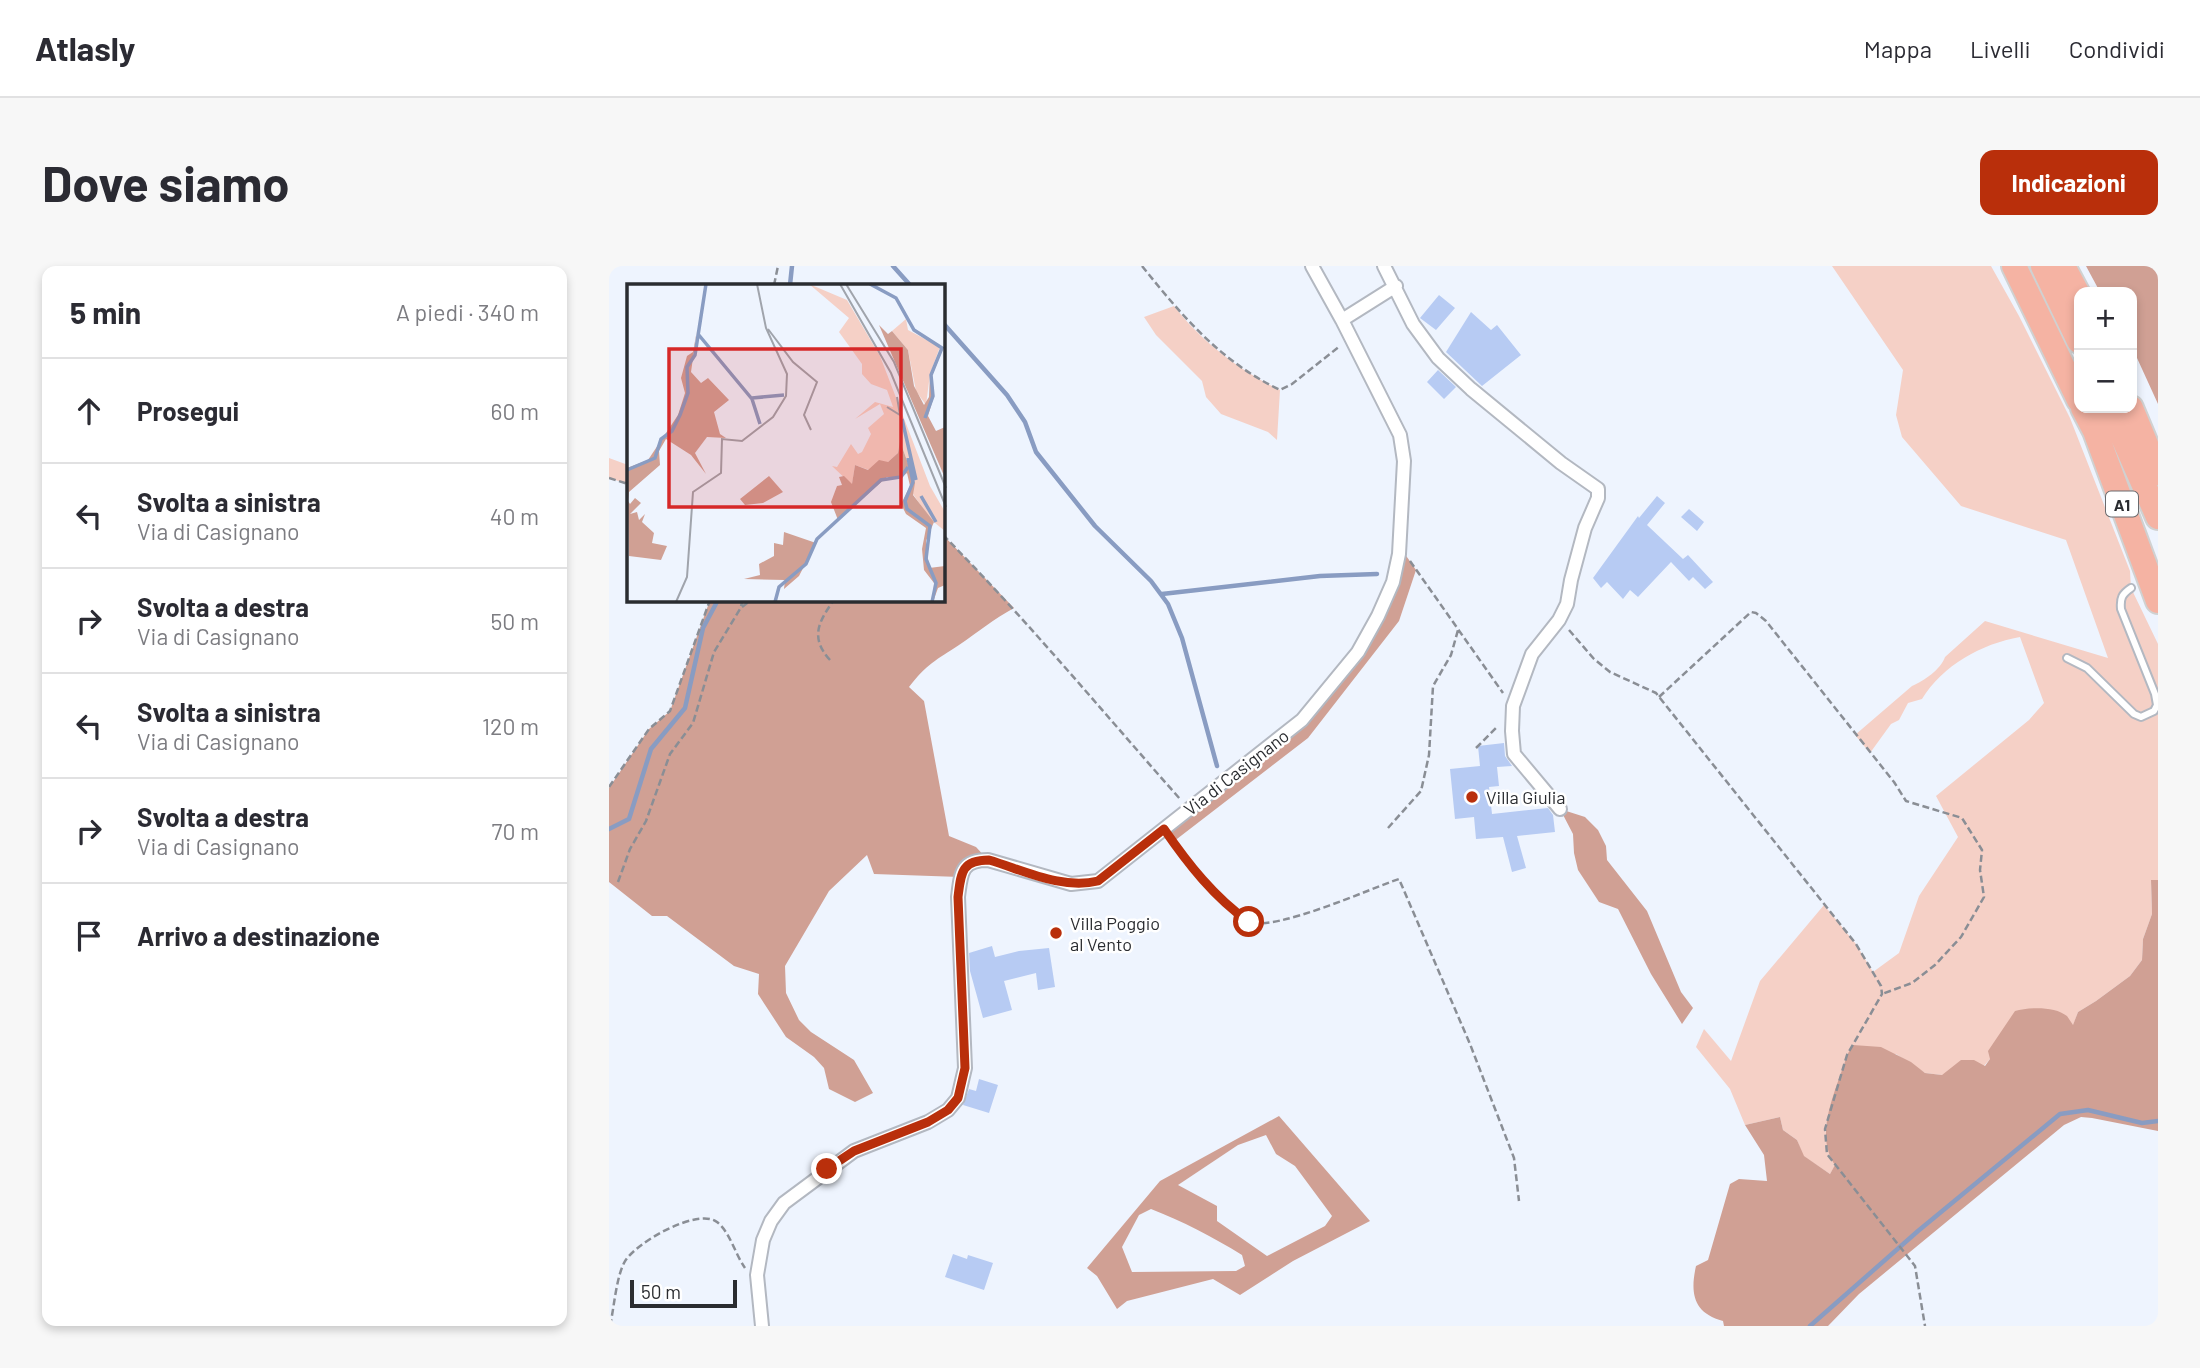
<!DOCTYPE html>
<html lang="it">
<meta charset="utf-8">
<style>
body{margin:0;font-family:Barlow,sans-serif;background:#f7f7f7;color:#2b2b33}
.controls{position:absolute;right:21px;top:21px;display:grid;overflow:hidden;border-radius:14px;box-shadow:0 4px 10px #0003}
.controls button{width:63px;height:63px;display:grid;place-items:center;padding:0;border:0;border-bottom:2px solid #e1e1e2;background:#fff;color:#2b2b33;font:35px sans-serif}
.scale{position:absolute;left:21px;bottom:18px;width:107px;box-sizing:border-box;padding-left:7px;border:4px solid #2a2c30;border-top:0;font-size:19px;line-height:24px;white-space:nowrap;color:#2a2c30;-webkit-text-stroke:5px #fff;paint-order:stroke}
.stop{position:absolute;width:21px;height:21px;margin:-16px;border:5px solid #b92f0b;border-radius:50%;background:#fff}
.stop.end{background:#b92f0b;border-color:#fff;box-shadow:0 2px 7px #0008}
.list{margin:0;padding:0;list-style:none}
h2{display:flex;justify-content:space-between;align-items:center;height:91px;margin:0;padding:0 28px;font-size:30px}
h2 small{font-size:23px;font-weight:400;color:#7c7c81}
.list li{display:grid;grid-template-columns:46px 1fr auto;gap:21px;align-items:center;box-sizing:border-box;height:105px;padding:0 28px;border-top:2px solid #e1e1e2}
.list b{display:block;font-size:26px;white-space:nowrap}
.list p{margin:0;font-size:23px;white-space:nowrap;color:#7c7c81}
.list em{font-size:23px;font-style:normal;color:#7c7c81}
.icon{flex:none;width:38px;height:38px;fill:none;stroke:currentColor;stroke-width:2;stroke-linecap:round;stroke-linejoin:round}
.map{position:relative;flex:none;width:1549px;height:1060px;overflow:hidden;border-radius:14px}
header{display:flex;align-items:center;gap:42px;box-sizing:border-box;height:98px;padding:0 35px;background:#fff;border-bottom:2px solid #e1e1e2}
header strong{font-size:33px}
nav{display:flex;gap:38px;margin-inline-start:auto;font-size:24px}
.intro{display:flex;align-items:center;justify-content:space-between;box-sizing:border-box;height:168px;padding:0 42px}
h1{margin:0;font-size:49px}
.button{padding:18px 32px;border-radius:14px;background:#b92f0b;color:#fff;font-size:24px;font-weight:700}
main{display:flex;gap:42px;padding:0 42px}
aside{flex:1;background:#fff;border-radius:14px;box-shadow:0 4px 10px #0003}
.map>svg:first-child{display:block}
</style>
<header>
<strong>Atlasly</strong>
<nav><a>Mappa</a><a>Livelli</a><a>Condividi</a></nav>
</header>
<div class="intro"><h1>Dove siamo</h1><a class="button">Indicazioni</a></div>
<main>
<aside>
<h2>5 min<small>A piedi · 340 m</small></h2>
<ul class="list">
<li><svg class="icon" aria-label="ahead" viewBox="0 0 24 24"><path d="M12 20V5M6 11l6-6 6 6"/></svg><div><b>Prosegui</b></div><em>60 m</em></li>
<li><svg class="icon" aria-label="left" viewBox="0 0 24 24"><path d="M17 20v-9H6M10 6l-5 5 5 5"/></svg><div><b>Svolta a sinistra</b><p>Via di Casignano</p></div><em>40 m</em></li>
<li><svg class="icon" aria-label="right" viewBox="0 0 24 24"><path d="M7 20v-9h11M14 6l5 5-5 5"/></svg><div><b>Svolta a destra</b><p>Via di Casignano</p></div><em>50 m</em></li>
<li><svg class="icon" aria-label="left" viewBox="0 0 24 24"><path d="M17 20v-9H6M10 6l-5 5 5 5"/></svg><div><b>Svolta a sinistra</b><p>Via di Casignano</p></div><em>120 m</em></li>
<li><svg class="icon" aria-label="right" viewBox="0 0 24 24"><path d="M7 20v-9h11M14 6l5 5-5 5"/></svg><div><b>Svolta a destra</b><p>Via di Casignano</p></div><em>70 m</em></li>
<li><svg class="icon" aria-label="arrive" viewBox="0 0 24 24"><path d="M6 21V4h12l-3 4 3 4H6"/></svg><div><b>Arrivo a destinazione</b></div></li>
</ul>
</aside>
<div class="map">
<svg width="1549" height="1060" viewBox="0 0 1549 1060">
<rect width="100%" height="100%" fill="#eef4fe"/>
<path fill="#f5d0c6" d="M1223,0H1382L1410,50L1461,152L1521,305L1522,322L1549,378V614H1542L1543,648L1534,673L1533,694L1521,710L1487,735L1469,746L1464,760L1381,793L1375,800L1333,809L1316,807L1287,788L1238,789L1216,863L1226,900L1221,908L1194,890L1188,874L1174,864L1171,851L1136,859L1121,823L1087,781L1095,763L1122,795L1151,715L1215,639L1247,678L1264,706L1290,687L1310,630L1349,571L1327,530L1420,454L1435,437L1411,371C1372,378 1334,399 1313,433L1299,437L1290,454L1282,458L1261,487L1246,469L1303,420C1315,415 1332,403 1336,391L1376,355L1499,392L1457,274L1352,240L1293,171L1287,149L1294,104Z
M565,40C592,75 631,105 671,124L668,174L659,166L612,148L597,131L593,115L547,69L535,51Z
M0,192L19,199V218L0,212Z"/>
<path fill="#d0a094" fill-rule="evenodd" d="M1477,0H1549V138L1523,81V26H1491Z
M334,269L405,342C385,353 369,366 350,379C327,394 318,398 300,421L315,435L340,570L367,581L379,594L366,595L351,611L265,608L258,589L220,625L176,700L177,727L190,754L202,766L245,794L264,827L246,836L220,823L215,802L205,791L177,771L149,728L150,708L125,700L58,650H43L0,616V522L40,463L61,445L101,334H334Z
M791,281L807,304L790,355L699,472L564,576L555,563L694,454L769,350Z
M951,543L976,551L989,564L997,580L998,594L1038,645L1072,726L1084,742L1073,758L1042,708L1009,643L990,636L969,604L965,587L964,568Z
M1542,614H1549V865L1483,852L1472,851L1455,859L1250,1028L1219,1060H1115L1114,1055C1084,1047 1081,1027 1087,1000L1099,994L1121,918L1130,913L1158,915L1155,889L1136,859L1171,851L1174,864L1188,874L1195,890L1221,908L1226,899C1204,867 1228,823 1238,789L1244,779L1272,781L1302,796L1316,807L1333,809L1352,794H1365L1376,800L1381,793L1379,785L1406,745C1420,741 1446,740 1458,750C1460,753 1462,756 1464,759L1469,746L1487,735L1521,710L1533,694L1534,673L1543,648Z
M670,850L761,955L684,995L631,1029L604,1013L518,1035L508,1043L488,1010L478,1002L551,915ZM657,869L667,888L686,900L723,950L716,960L658,990L608,955V940L569,919L629,879ZM542,943C573,955 604,971 633,989L636,1000L627,1005L523,1006L513,981L530,949Z"/>
<g fill="none" stroke-linecap="round" stroke-linejoin="round">
<path stroke="#899cc2" stroke-width="4.5" d="M284,0L301,19
M181,19L183,0
M334,57L398,129L416,156L427,186L486,260L542,315L559,338L573,372L608,500
M553,328L711,310L768,308
M0,563L20,553L42,483L76,442L94,362L109,334
M1201,1060L1309,965L1451,848L1479,844L1533,857L1549,855"/>
</g>
<path fill="#b7cbf3" d="M830,29L846,42L827,64L811,52Z
M862,46L882,64L888,59L912,89L873,120L837,86Z
M829,104L847,121L835,133L818,116Z
M1048,230L1056,237L1038,259L1074,293L1079,289L1104,316L1096,323L1084,311L1080,315L1062,296L1029,331L1021,324L1014,333L998,316L992,322L984,312L1029,250L1030,252Z
M1080,243L1095,256L1088,265L1072,251Z
M895,477L896,490L903,500L888,501L890,520L880,521L883,548L939,542L944,549L946,566L908,570L917,602L903,606L894,571L867,573L865,551L846,553L841,503L871,500L869,480Z
M383,680L386,691L410,685L440,682L446,721L429,724L427,707L395,715L403,744L374,752L361,705L360,687Z
M370,813L389,819L380,847L354,839L360,823L367,825Z
M344,988L358,993L359,989L384,997L375,1024L336,1011Z"/>
<g fill="none" stroke-linecap="round" stroke-linejoin="round">
<g stroke="#b3b8c1" stroke-width="10">
<path id="service" d="M1458,392L1478,402L1525,448L1532,451L1545,445L1548,439L1546,428L1512,343C1511,332 1513,328 1522,322"/>
</g>
<g stroke="#b3b8c1" stroke-width="16">
<path id="minor" d="M775,0L804,58L829,92L862,123L952,197L989,223V232L976,262L962,314L958,338L950,354L923,388L904,440L903,465L905,488L951,543
M733,54L787,20
M153,1060L148,1009L154,974L162,955L175,937L245,885L319,856L339,844L349,832L356,802L349,631C352,607 352,594 379,594L462,618L489,615L693,454L749,386L769,350L784,316L790,288L795,195L791,169L733,54L703,0"/>
</g>
<g stroke="#d0d1d1" stroke-width="28">
<path id="motorway" d="M1405,0L1470,134
M1434,0L1470,75
M1454,0L1470,30
M1474,142L1486,165L1549,335
M1501,142L1549,251
M1522,142L1549,207"/>
</g>
<path stroke="#8a8e95" stroke-width="2.5" stroke-dasharray="7 3.5" stroke-linecap="butt" d="M533,0C574,51 611,95 671,124L683,118L731,80
M165,19L169,0
M0,212L19,218
M334,269C417,353 493,445 571,533
M801,295L894,427
M133,341L142,334
M960,364L985,393L1001,406L1047,427L1247,678L1272,720L1273,728L1238,789L1216,863L1218,888L1306,1000L1316,1060
M221,394C201,372 209,356 225,334
M1050,431L1142,346L1147,347L1157,355L1285,516L1297,535L1353,552L1373,584L1371,604L1375,631L1352,671L1326,699L1303,717L1273,728
M867,482L889,460
M0,521L40,463L61,445L101,334
M779,562L812,525L820,489L824,420L842,389L849,364
M563,575C577,595 619,648 641,656C668,665 760,623 790,613L861,778L905,892L910,935
M9,616L21,583L37,555L61,488L84,457L105,386L131,343L134,334
M1,1060C5,1042 7,1013 15,997C25,977 89,941 108,956C121,966 126,988 136,1002"/>
<use href="#service" stroke="#fff" stroke-width="6"/>
<use href="#minor" stroke="#fff" stroke-width="12"/>
<use href="#motorway" stroke="#f5b3a3" stroke-width="24"/>
</g>
<g fill="none" stroke-linecap="round" stroke-linejoin="round">
<path stroke="#b92f0b" stroke-width="9" d="M218,903L245,885L319,856L339,844L349,832L356,802L349,631C352,607 352,594 380,594C414,604 453,624 489,615L555,563C579,598 605,631 640,656"/>
</g>
<g fill="#b92f0b" stroke="#fff" stroke-width="2.5">
<circle cx="863" cy="531" r="7"/>
<circle cx="447" cy="667" r="7"/>
</g>
<g text-anchor="middle" dominant-baseline="central" stroke-width="5" stroke-linejoin="round" paint-order="stroke">
<rect fill="#fff" stroke="#6a6b6e" stroke-width="2" x="1497" y="225.5" width="32" height="25" rx="5"/>
<g font-size="16" font-weight="bold" fill="#2a2c30">
<text x="1513" y="238">A1</text>
</g>
<g font-size="18" fill="#2a2c30" stroke="#fff">
<text transform="translate(627 506) rotate(-38)">Via di Casignano</text>
</g>
<g font-size="18" fill="#2a2c30" stroke="#fff" text-anchor="start">
<text x="877" y="531">Villa Giulia</text>
<text x="461" y="657">Villa Poggio<tspan x="461" dy="21">al Vento</tspan></text>
</g>
</g>
<g transform="translate(18 18)">
<rect width="318" height="318" fill="#eef4fe"/>
<path d="M182,0L220,16L253,72L303,202L318,228V247L303,235L286,210L287,196L273,157L271,169L261,178L242,186L228,181L225,201L205,182L210,183L224,160L231,170L235,168L244,150L241,144L257,130L253,120L228,135L248,118L266,123L260,106L244,100L235,90V80L212,48L222,34ZM279,35L281,46L313,63L303,90L299,121L289,107L281,66L265,47Z" fill="#f5d0c6"/>
<path d="M252,41L261,50L265,47L281,66L287,102L297,121L302,113L303,90L316,64L305,92L307,112L301,132L309,147L318,143V194ZM70,46L64,88L74,99L81,94L102,116L87,128L93,150L99,154L80,153L68,169L79,190L64,171L39,155L32,167L33,181L2,208L1,217L3,220L8,214L14,219L3,230L10,228L12,236L18,230L15,238L27,249L25,259L40,262L34,276L2,272L0,184L21,176L51,131L58,109L54,94L60,72L66,68ZM273,157L288,199L286,211L307,238L299,257L302,284L318,282V301L311,304L306,318L307,299L297,286L295,265L299,244L279,230L274,220L283,202L280,189L274,194L260,193L211,236L204,218L210,202L215,201L212,193L217,192L225,200L228,181L241,186L252,176L261,178L271,169ZM142,192L156,208L136,219L118,221L113,215ZM157,248L189,259L172,292L157,305L158,296L117,295L133,291L132,280L147,272V259L156,261Z" fill="#d0a094"/>
<path fill="none" stroke="#899cc2" stroke-width="3.5" d="M243,0L269,14L287,46L315,64L304,91L306,112L298,134M71,50L125,115L133,140M125,114L157,111M275,135L289,196M281,174L286,198L278,217L280,225L303,242L299,275L309,299L305,318M0,186L28,174L34,155L45,147L53,131L61,109L60,83L68,71L79,0M294,212L309,238M148,318L152,303L179,280L190,255L254,196L274,193L281,183"/>
<path fill="none" stroke="#a0a4ac" stroke-width="2" d="M213,0L264,89L319,223M219,0L267,78L319,204M141,45L166,78L190,98L177,131L184,146M260,123L273,131L270,113M49,318L60,293L66,208L94,189L95,155L115,157L146,133L159,112L160,90L139,44L130,0"/>
<path fill="#d62828" fill-opacity="0.15" stroke="#d62828" stroke-width="3.5" d="M42,65H274V223H42Z"/>
<rect width="318" height="318" fill="none" stroke="#2a2c30" stroke-width="3.5"/>
</g>
</svg>
<div class="controls">
<button>+</button>
<button>−</button>
</div>
<div class="scale">50 m</div>
<div class="stop" style="left:640px;top:656px"></div>
<div class="stop end" style="left:218px;top:903px"></div>
</div>
</main>
